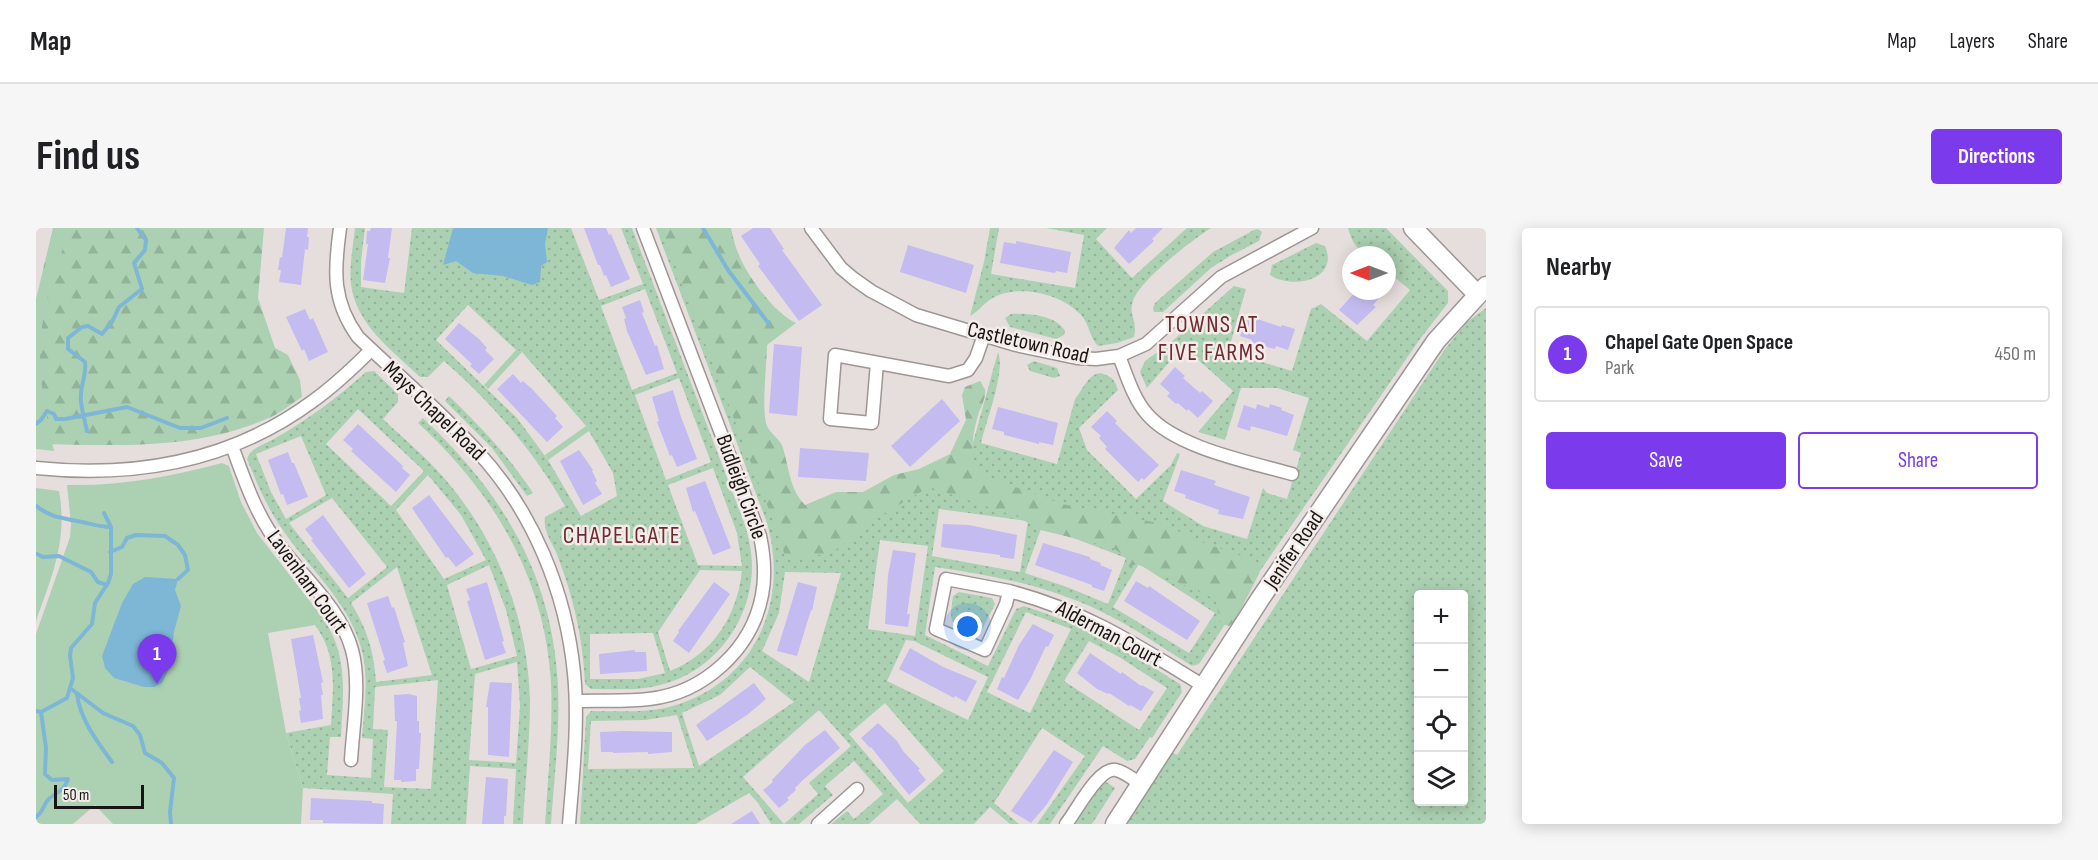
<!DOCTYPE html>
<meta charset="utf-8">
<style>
body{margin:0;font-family:"Sofia Sans Condensed",sans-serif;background:#f6f6f6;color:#202124}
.controls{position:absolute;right:18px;bottom:18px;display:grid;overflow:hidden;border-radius:6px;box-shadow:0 3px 15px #0003}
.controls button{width:54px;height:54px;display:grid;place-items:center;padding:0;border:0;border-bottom:2px solid #e0e0e0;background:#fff;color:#202124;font:30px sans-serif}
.compass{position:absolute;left:1306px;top:18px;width:54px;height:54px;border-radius:50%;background:#fff;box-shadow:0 3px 15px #0003;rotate:270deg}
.scale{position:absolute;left:18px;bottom:15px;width:90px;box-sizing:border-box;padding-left:6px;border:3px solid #181514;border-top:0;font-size:16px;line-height:21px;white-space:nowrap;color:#181514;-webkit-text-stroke:4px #f4ece9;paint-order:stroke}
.you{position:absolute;left:932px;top:399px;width:21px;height:21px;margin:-15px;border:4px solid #fff;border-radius:50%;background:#1a73e8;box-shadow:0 0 0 9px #1a73e833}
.badge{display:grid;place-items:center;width:39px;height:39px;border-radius:50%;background:#7c3aed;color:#fff;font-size:20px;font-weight:700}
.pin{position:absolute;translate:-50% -50px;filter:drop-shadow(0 2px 3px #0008)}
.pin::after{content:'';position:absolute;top:32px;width:21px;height:18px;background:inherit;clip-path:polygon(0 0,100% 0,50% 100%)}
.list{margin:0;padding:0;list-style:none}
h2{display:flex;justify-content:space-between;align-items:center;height:78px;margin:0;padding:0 24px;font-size:26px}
h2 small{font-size:20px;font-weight:400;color:#757577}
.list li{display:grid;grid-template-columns:39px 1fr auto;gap:18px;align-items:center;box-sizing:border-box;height:96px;margin:0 12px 12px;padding:0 12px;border:2px solid #e0e0e0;border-radius:6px}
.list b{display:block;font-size:22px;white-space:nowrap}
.list p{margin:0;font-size:20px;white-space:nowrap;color:#757577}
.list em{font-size:20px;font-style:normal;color:#757577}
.actions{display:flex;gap:12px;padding:18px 24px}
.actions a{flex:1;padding:14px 0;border:2px solid #7c3aed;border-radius:6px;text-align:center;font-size:21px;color:#7c3aed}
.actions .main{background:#7c3aed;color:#fff}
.icon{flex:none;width:33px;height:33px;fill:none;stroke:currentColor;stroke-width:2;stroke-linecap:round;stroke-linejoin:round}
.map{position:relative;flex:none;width:1450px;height:596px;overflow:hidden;border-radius:6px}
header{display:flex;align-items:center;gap:36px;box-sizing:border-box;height:84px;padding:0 30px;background:#fff;border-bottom:2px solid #e0e0e0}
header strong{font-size:28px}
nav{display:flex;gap:33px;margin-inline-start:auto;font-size:21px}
.intro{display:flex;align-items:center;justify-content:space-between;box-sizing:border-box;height:144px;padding:0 36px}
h1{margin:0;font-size:42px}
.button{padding:15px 27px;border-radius:6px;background:#7c3aed;color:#fff;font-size:21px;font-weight:700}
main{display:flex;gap:36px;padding:0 36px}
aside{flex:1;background:#fff;border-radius:6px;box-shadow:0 3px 15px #0003}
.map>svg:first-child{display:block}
</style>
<header>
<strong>Map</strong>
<nav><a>Map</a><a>Layers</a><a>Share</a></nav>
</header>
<div class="intro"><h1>Find us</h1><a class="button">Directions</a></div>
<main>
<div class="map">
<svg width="1450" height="596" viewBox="0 0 1450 596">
<defs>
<pattern id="grass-dots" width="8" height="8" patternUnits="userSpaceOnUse" patternTransform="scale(1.5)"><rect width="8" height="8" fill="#acd1b2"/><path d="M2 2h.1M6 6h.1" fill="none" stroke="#93b398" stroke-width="1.8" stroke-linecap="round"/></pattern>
<pattern id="forest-firs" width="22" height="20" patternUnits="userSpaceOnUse" patternTransform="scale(1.5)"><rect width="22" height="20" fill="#acd1b2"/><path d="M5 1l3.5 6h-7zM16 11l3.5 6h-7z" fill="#93b398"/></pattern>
</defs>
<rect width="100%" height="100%" fill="#e6dedc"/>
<path fill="url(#grass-dots)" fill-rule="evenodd" d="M319,0H329L325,33V59L368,65L376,0H535L563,72L607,56L585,0H596L709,297C713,311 716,324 716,338C716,393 678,444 624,457C602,463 578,461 555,461L549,456C547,410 537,367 520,324C515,313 507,302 509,289L529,278C497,222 456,175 408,133L392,149H384C356,122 320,97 315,56C313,38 317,18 319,0ZM609,61L641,145L596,162L565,78ZM432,77L480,122L486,124L550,198L577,245L581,268L545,288L512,232L481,190L400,112ZM643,150L675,234L630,252L599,167ZM677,240L701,305L706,338L662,337L632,257ZM664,342L706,343C701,388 677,426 634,443L622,404ZM617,405L629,445L602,451H554V406Z
M620,0H636L763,331L914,247L927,251L962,124C970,142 950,194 945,215L1021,236L1039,171C1047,162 1055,139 1070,147C1078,150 1079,154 1082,162L1043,200L1051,222L1100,271L1135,237L1141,225L1144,226L1127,273L1167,298L1211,311L1227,260L1231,265L1251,271L1265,225L1257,222L1273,170L1241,160H1205L1189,212L1162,204L1197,163L1147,118L1111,160L1104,144L1109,133L1133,116L1198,58L1210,61L1192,124L1256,143L1275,81L1285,76L1331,113L1374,62L1351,43V27C1328,27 1318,23 1312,0H1350L1412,63V75L1384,111L1224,343L1163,436L1156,438C1124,418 1094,397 1060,381C1008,357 954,347 899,339L889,407L952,438L980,381L988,378C1048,397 1092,423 1144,456L1146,464L1116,510L1114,509L1099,531L1091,533L1067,518L1014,596H1001L1049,528L1006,500L958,575L983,596H974L954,579L938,596H884L861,571L833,596H795L811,583L818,591L847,566L818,533L789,558L797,567L763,596H735L722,575L713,565L660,596H544L550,489L555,483C581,483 608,485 633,479C718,457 754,375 731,295ZM903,281L992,293L984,344L896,328ZM1006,298L1090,330L1072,376L1031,359L989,345ZM844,312L892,318L879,408L832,401ZM1103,336L1179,385L1153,425L1077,379ZM749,344L805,345L773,454L726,423L743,385ZM990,384L1035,401L994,485L951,464ZM870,412L878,413L952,449L932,492L851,453ZM1053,413L1083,429L1131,460L1103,502L1028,453ZM714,439L758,474L663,538L646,485L684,467ZM849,475L908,543L872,575L813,506ZM783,482L815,518L773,555L782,566L748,596L707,549ZM641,487L658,540L552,541L555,493L609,492Z
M954,0H963L955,46L1039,60L1048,7L1010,0H1071L1060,11L1096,50L1151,0H1175C1157,11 1102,54 1097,73C1092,87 1102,92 1098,109L1081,115L1062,118C1053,109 1054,97 1045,87C1025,65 981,55 955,71C947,76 943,83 934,88L948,34Z
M1222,1L1226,4L1223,13L1194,28L1175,40L1127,84H1118L1117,80L1119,75L1177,24L1218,2Z
M1280,15L1289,18C1304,52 1256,62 1234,47L1236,37Z
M1450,80V596H1085L1133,523L1141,527L1409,121L1431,94ZM1382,367H1428V574H1382Z
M975,86C992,85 1020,87 1029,103L1028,107L1020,111L974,99L969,90Z
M998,133L1021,140L1024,148L1018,150L994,143L991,137Z
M338,143L362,166V174L347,191C367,210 390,229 409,251C462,313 492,391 494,473C494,514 489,555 487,596H477L480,541L434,538L430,596H355L357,566L267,560L250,505L295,497C297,461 302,428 279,397L287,390C313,429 307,464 305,509H294L291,547L335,550L337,511L326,510C328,482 333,451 326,423C315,378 278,345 251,308C233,284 222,258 211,231C215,220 226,217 236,212C270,193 301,170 330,144ZM322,181L388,243L355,278L290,216ZM265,208L290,267L250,291L235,264L220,226ZM392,247L425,287L450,332L408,351L360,282ZM296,270L351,339L312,370L253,295ZM453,337L470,382L481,428L435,441L411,357ZM361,339L396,447L340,454C338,423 331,401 315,375ZM481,434L484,478L480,535L433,532L439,446ZM402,452L395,561L348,559L352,502L337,501L339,459Z
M413,168C444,198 473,228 497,265L491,268L456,220L409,173Z
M387,190C466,264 517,347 522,459C524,505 518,551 515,596H509C512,549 517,502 515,455C509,350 458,265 382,195Z
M923,364L956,370L959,376L945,404L938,407C913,394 913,396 917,368Z
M1069,553L1079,560L1056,596H1038Z"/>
<path fill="url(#forest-firs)" d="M17,0H228L222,70L239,120L252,127L264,152L266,169C256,175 246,184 235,189C158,223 82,217 0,216V71Z
M622,0H695C697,9 699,19 703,27C711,48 740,87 760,95L731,117C731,135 725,184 731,198C734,206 745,211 747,220C753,240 754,262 769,277L800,264H827L858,247L883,241L914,226L930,192L926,167L929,159L944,153C945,153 948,161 949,161C950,169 946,178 943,184C937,204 931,231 946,247L1026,276L1127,296L1168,315L1218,332L1224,338L1223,346L1199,393L1193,398L1185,396L1179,371L1101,336L1093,339L1089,328L1075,319L1004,302L982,289L893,259L839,291L797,324L756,333L749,329L745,313L636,29Z"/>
<path fill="#acd1b2" d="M19,0H34C22,35 8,71 5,108C1,146 10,185 18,223L0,221V73Z
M480,122L486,124L452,161L448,157Z
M550,198L553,203L512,232L509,227Z
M186,235L193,238L205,274L221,305L287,390L279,397L232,405L250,505L267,560L265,596H77L59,577L37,596H0V406L34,309L35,296L31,257C85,258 134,249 186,235Z
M0,260L23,263C32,312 16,348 0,393Z"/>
<path fill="#7eb6d6" d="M417,0H512L509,16L511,34L505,38L504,54L496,57L467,48L437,45L420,33L407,37Z
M109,349L142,351L139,362L145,378L138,404L133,441L126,455L118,459H108L78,450L69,440L66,428L86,375L97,356Z"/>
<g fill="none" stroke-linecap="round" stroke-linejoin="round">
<path stroke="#7eb6d6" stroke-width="4" d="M667,0L692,42L733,96
M0,196L5,192L11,183L18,186L20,191H29L91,179L144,200H165L191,190
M51,203C49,193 46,183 45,174C43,159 51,148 49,134L32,121V110L46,99L52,98L66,106L76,94L83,79L106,61L98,35L109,22L110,12L101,0
M0,278C17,290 22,289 41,293C53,295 63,299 75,299
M74,324L86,319L91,310L100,307L129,308L142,317L149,327L152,342L142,351
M1,326L7,329L23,328L55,344L62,354L71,357
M34,460L67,485L97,498L104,507L109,525L126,535L138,550L134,584L135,596
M41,467C45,493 61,513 76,534
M0,483L5,484L31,470L37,450L34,428L35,420L56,396L59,375L72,355L75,346V299L68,285
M0,589C7,584 7,579 11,573C19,563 26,567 32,551L16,552L9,546L10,520L5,484"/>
</g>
<path fill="#c4bbf0" d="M250,0H272L271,9H273L272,22L269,21L265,57L243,54L245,42H242L244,29L246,30Z
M335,0H356L352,30H354L349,55L327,52L332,16H330L331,3H334Z
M548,0H570L573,7L575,6L594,51L575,59L570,47L568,48L564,37H562Z
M717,0H734L748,21L746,22L786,77L763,93L722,38L724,36L705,8Z
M1100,0H1127L1116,11L1118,13L1093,36L1078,20L1093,2L1095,5Z
M980,13L1035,24L1031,45L1020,43L1019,45L964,35L968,14L980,16Z
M872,17L938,37L930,65L864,44Z
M1320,63H1340L1345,68L1337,77L1340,79L1321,97L1303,82Z
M604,72L608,84L606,85L619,118L621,117L628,141L610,147L591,103L588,91L590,90L586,79Z
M269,81L274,92L277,90L292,124L273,133L268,121L266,123L250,89Z
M1210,87L1245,99L1246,97L1259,101L1252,122L1240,118L1239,121L1228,118L1227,120L1215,116L1216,112L1204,108Z
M423,95L443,111L451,120L449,122L458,131L443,146L434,138L436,136L409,111Z
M738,116L766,119L761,188L733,185Z
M1139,139L1149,148L1147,150L1164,165L1166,163L1177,173L1162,190L1152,181L1151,183L1142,175L1140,176L1131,168L1134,165L1124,156Z
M477,146L485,155L487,153L496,161L521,188L519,190L527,199L511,214L461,161Z
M637,162L644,186L661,231L641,239L636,227L634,228L621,194L623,193L616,169Z
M906,171L924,193L874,239L855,218Z
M1221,176L1233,180L1234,176L1246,180L1245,182L1258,187L1251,208L1215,198L1214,203L1201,199L1208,177L1220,181Z
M962,179L1022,195L1017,217L1003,214V216L968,207V204L956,201Z
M1071,183L1081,193L1079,195L1087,203L1123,237L1108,252L1106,250L1102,254L1069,221L1071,219L1063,210L1065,208L1055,199Z
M322,196L367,238L366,240L374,247L360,264L315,223L317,221L307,212Z
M764,220L833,225L830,253L762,249Z
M543,222L557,242L556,243L561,253L559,255L566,266L547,277L524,233Z
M252,224L256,235H258L272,269L251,277L247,266L245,267L232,232Z
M1145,242L1180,253L1178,257L1214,269L1207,291L1182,286L1183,282L1149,270L1150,267L1138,263Z
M669,253L695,320L677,327L659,283L657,284L650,260Z
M393,267L438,326L420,339L412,329L410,330L376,280Z
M287,287L330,346L313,360L275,312L277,311L269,301Z
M907,296L933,297L981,307L978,331L964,329V327L905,319Z
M1007,315L1054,329V331L1065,335L1064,337L1076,342L1068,363L1056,359V357L999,337Z
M857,322L880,325L871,386H874L872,399L849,396L852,347Z
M1100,353L1112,360L1113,358L1164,393L1151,412L1088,373Z
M451,354L468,413L466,414L470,425L449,432L431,373L434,372L430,361Z
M678,354L694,366L653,425L637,413L643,404L642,403Z
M762,354L781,359L776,383L775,382L761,428L741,423Z
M352,368L356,380L358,379L369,414L367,415L372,438L351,445L347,433L349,432L331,375Z
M997,396L1018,407L1012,419L1010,418L995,450L982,472L961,461L966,449L968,450L983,417Z
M277,407L287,454L285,455L287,467H285L287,491L265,495L263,483L265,482L263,470H265L255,411Z
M874,420L907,439L941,453L930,474L919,468L918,470L863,441Z
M599,422V424H610L611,443L564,446L563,426Z
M1054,425L1085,446L1086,444L1105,458L1106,457L1118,464L1105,483L1094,477L1093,478L1073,465L1072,466L1061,461L1041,445Z
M454,454L476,455L473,529L452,527V479H450Z
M718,455L730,471L711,487L671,513L660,497Z
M373,466L381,468V493H383V505H385L383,541H380V553L365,554V552H358L361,493H359L358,467Z
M842,495L861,513L867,523L884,541L882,542L890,552L873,567L835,519L834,520L825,510Z
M789,502L804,520L767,552L759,560L760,562L751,570L753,572L743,580L727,562L737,554L736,552L769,517Z
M588,503L636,504V524L612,526V524L577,525V524H565L564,504Z
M1018,522L1037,534L1011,576L995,595L975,583Z
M450,549L472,551L470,588H468V596H446Z
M275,570L336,573V575L348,576L347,596L287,595V592H274Z
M716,583L724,596H695Z"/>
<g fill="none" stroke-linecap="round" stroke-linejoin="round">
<g stroke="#9e9694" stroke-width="15">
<path id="street" d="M304,0C298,43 296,73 322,109C362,147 404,183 441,223C497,283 530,364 538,445C543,495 537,546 533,596
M775,0L805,40L818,51L835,63L880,87L980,117L1041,130L1060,131L1083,128L1110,116L1185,49L1276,0
M1083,128C1091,148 1097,170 1111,186C1140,220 1214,234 1256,246
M841,135L836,195L794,191L799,127L913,148L932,142L940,130L948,107
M196,218C209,253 220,287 243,317C268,350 305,381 316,422C325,455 317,498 315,532
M0,240C99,250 196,233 277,173C298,158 317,140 335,122
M973,363L910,351L900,401L949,422L970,376L973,363C1050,383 1102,418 1168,458
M540,473C564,472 589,474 613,471C668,465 716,421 726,367C730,347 728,327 724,308L607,0
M782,596L821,561
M1030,596C1040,584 1063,538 1080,542C1089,544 1098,552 1105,556"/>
</g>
<g stroke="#9e9694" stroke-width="21">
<path id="secondary" d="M1377,0L1441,66
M1079,596L1224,371L1400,113L1450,58"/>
</g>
<use href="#street" stroke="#fff" stroke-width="12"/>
<use href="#secondary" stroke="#fff" stroke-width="18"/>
</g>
<g text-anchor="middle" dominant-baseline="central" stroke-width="5" stroke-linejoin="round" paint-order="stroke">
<g font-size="22" fill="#181514" stroke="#f4ece9">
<text transform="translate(992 115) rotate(13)">Castletown Road</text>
<text transform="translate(398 183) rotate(44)">Mays Chapel Road</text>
<text transform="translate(705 259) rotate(70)">Budleigh Circle</text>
<text transform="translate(1258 322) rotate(-56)">Jenifer Road</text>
<text transform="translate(271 354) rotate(54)">Lavenham Court</text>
<text transform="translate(1073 406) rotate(28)">Alderman Court</text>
</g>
<g font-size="24" letter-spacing="1.5" fill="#6f2931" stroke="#f4ece9">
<text x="1176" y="96">TOWNS AT<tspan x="1176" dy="28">FIVE FARMS</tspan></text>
<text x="586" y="307">CHAPELGATE</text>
</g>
</g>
</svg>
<div class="controls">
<button>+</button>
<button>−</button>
<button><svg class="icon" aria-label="locate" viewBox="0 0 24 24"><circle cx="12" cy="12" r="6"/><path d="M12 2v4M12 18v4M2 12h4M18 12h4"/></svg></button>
<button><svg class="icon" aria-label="layers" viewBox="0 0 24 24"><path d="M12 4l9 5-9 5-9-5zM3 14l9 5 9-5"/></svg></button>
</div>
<svg class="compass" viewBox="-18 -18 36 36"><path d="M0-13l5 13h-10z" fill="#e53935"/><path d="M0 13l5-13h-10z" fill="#757577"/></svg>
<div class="scale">50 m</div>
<div class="you"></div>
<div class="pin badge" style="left:121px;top:456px">1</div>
</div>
<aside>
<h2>Nearby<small></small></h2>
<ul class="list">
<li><span class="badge">1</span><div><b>Chapel Gate Open Space</b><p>Park</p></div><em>450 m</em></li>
</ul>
<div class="actions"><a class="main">Save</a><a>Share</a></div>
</aside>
</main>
